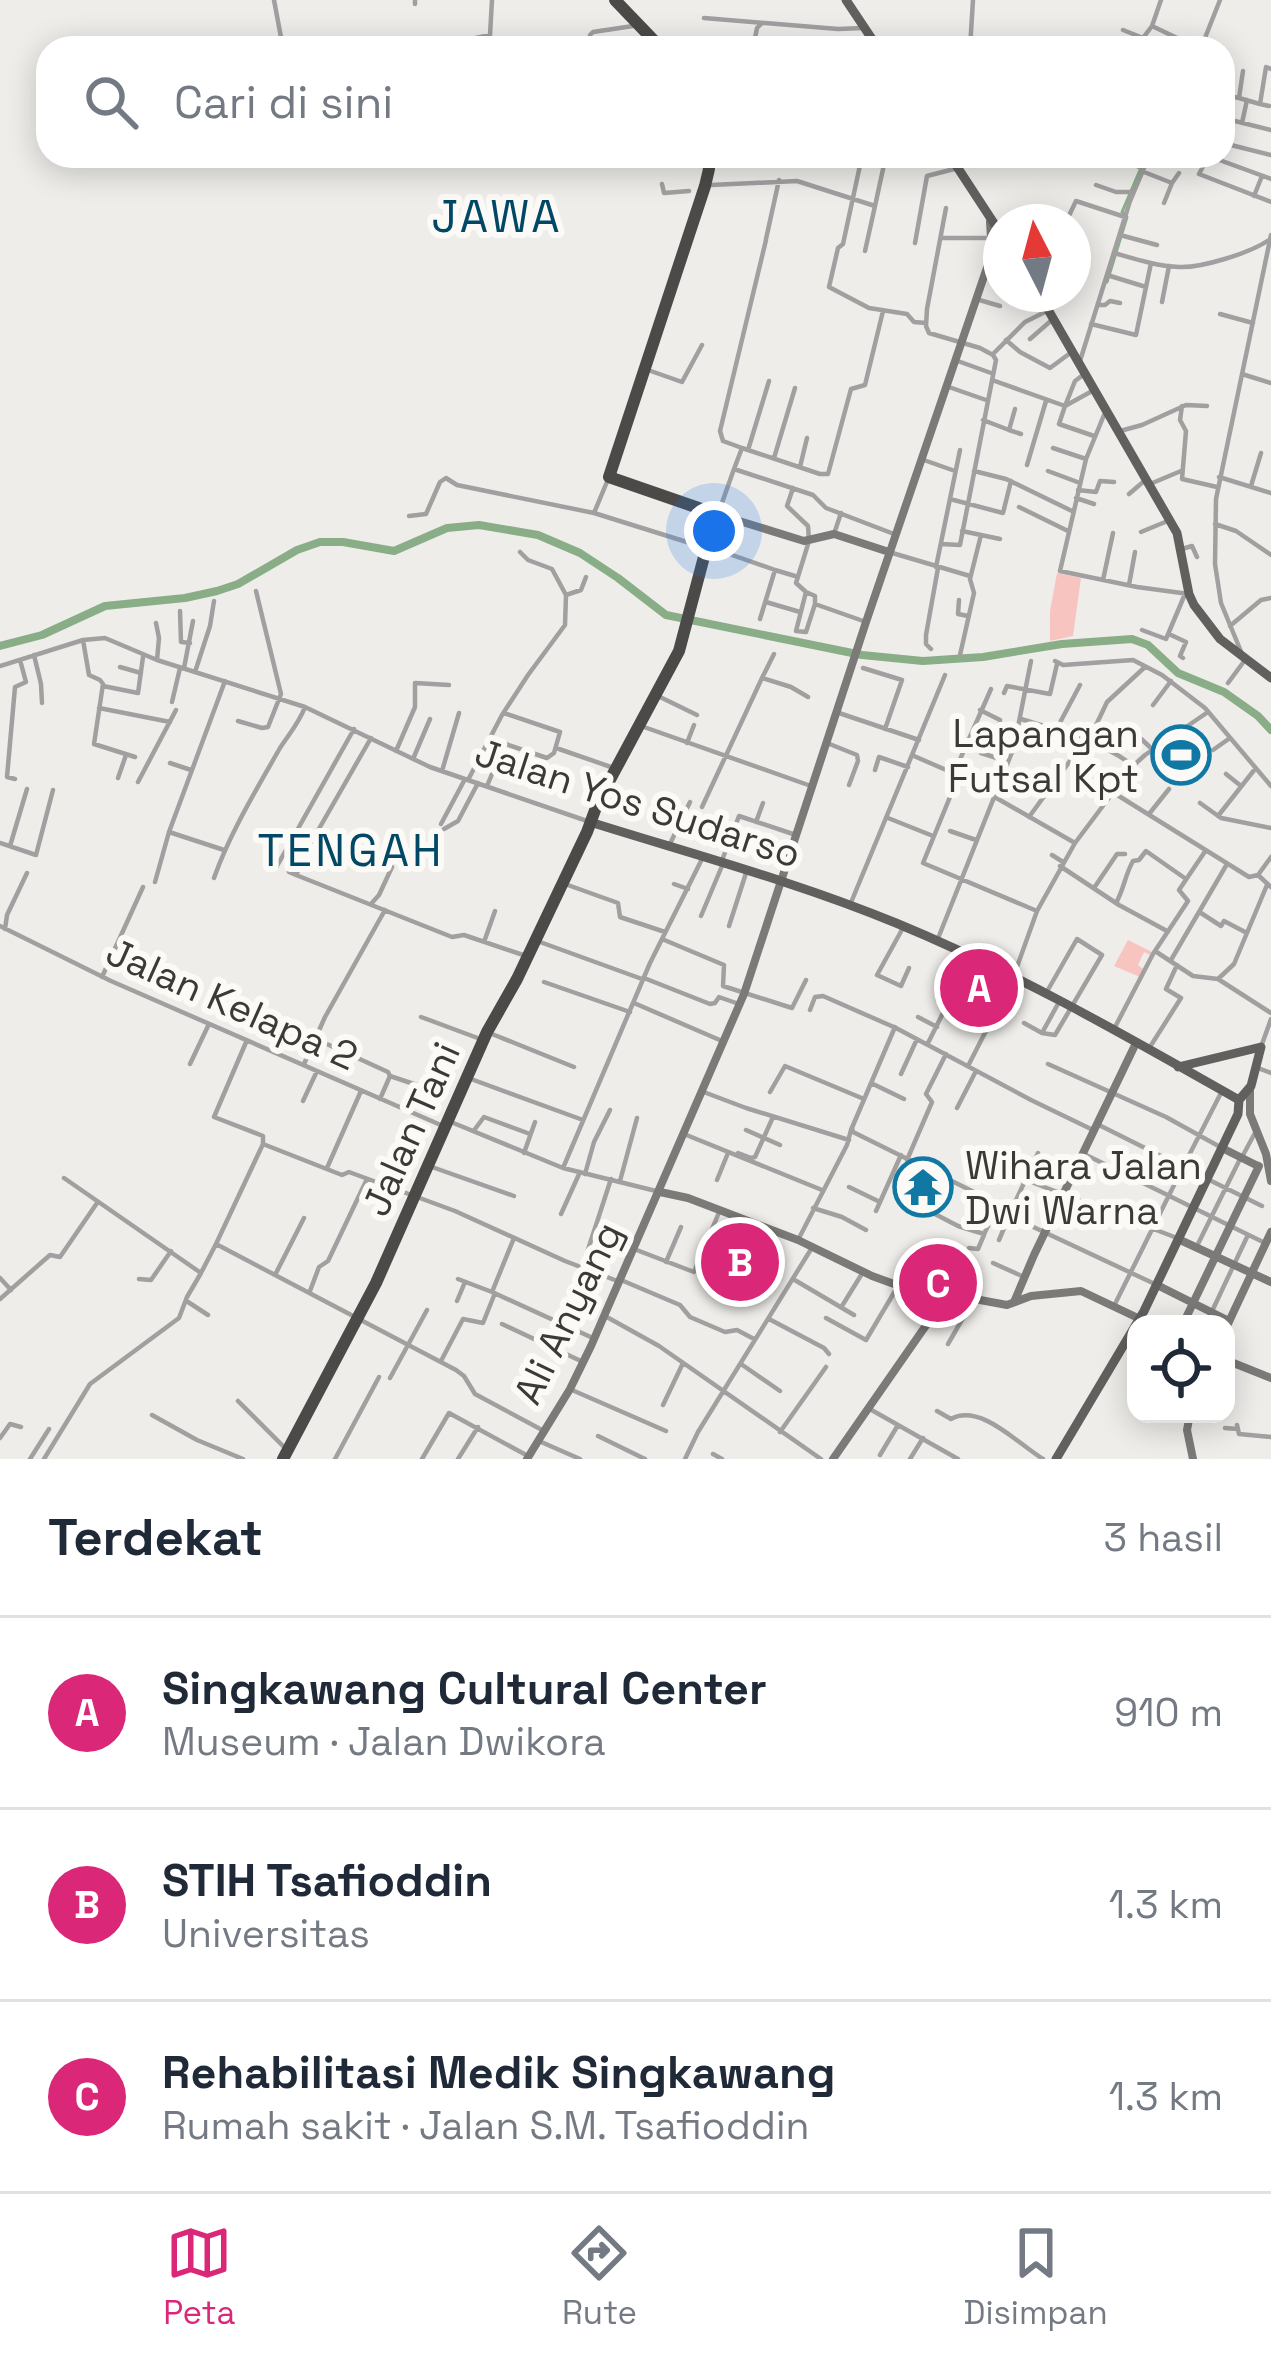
<!DOCTYPE html>
<html lang="id">
<meta charset="utf-8">
<style>
body{margin:0;font-family:"Space Grotesk",sans-serif;background:#f6f6f7;color:#1f2937}
.controls{position:absolute;right:36px;bottom:36px;display:grid;overflow:hidden;border-radius:24px;box-shadow:0 6px 30px #0003}
.controls button{width:108px;height:108px;display:grid;place-items:center;padding:0;border:0;border-bottom:3px solid #e0e1e3;background:#fff;color:#1f2937;font:60px sans-serif}
.compass{position:absolute;left:983px;top:204px;width:108px;height:108px;border-radius:50%;background:#fff;box-shadow:0 6px 30px #0003;rotate:354deg}
.you{position:absolute;left:714px;top:531px;width:42px;height:42px;margin:-30px;border:9px solid #fff;border-radius:50%;background:#1a73e8;box-shadow:0 0 0 18px #1a73e833}
.badge{display:grid;place-items:center;width:78px;height:78px;border-radius:50%;background:#db2777;color:#fff;font-size:39px;font-weight:700}
.pin{position:absolute;translate:-50% -50%;border:6px solid #fff;box-shadow:0 3px 12px #0006}
.list{margin:0;padding:0;list-style:none}
h2{display:flex;justify-content:space-between;align-items:center;height:156px;margin:0;padding:0 48px;font-size:51px}
h2 small{font-size:39px;font-weight:400;color:#747a83}
.list li{display:grid;grid-template-columns:78px 1fr auto;gap:36px;align-items:center;box-sizing:border-box;height:192px;padding:0 48px;border-top:3px solid #e0e1e3}
.list b{display:block;font-size:45px;white-space:nowrap}
.list p{margin:0;font-size:39px;white-space:nowrap;color:#747a83}
.list em{font-size:39px;font-style:normal;color:#747a83}
.icon{flex:none;width:66px;height:66px;fill:none;stroke:currentColor;stroke-width:2;stroke-linecap:round;stroke-linejoin:round}
.map{position:relative;flex:none;width:1271px;height:1459px;overflow:hidden}
.search{position:absolute;background:#fff;box-shadow:0 6px 30px #0003;left:36px;right:36px;top:36px;height:132px;display:flex;align-items:center;gap:30px;box-sizing:border-box;padding:0 42px;border-radius:36px;color:#747a83;font-size:45px}
.sheet{height:732px;background:#fff}
nav{display:flex;justify-content:space-around;align-items:center;box-sizing:border-box;height:168px;border-top:3px solid #e0e1e3;background:#fff;font-size:33px;color:#747a83}
nav a{display:grid;justify-items:center;gap:6px}
nav .on{color:#db2777}
.map>svg:first-child{display:block}
</style>
<div class="map">
<svg width="1271" height="1459" viewBox="0 0 1271 1459">
<rect width="100%" height="100%" fill="#eeedea"/>
<path fill="#f8c4bf" d="M1057,573L1081,578L1073,636L1050,641V611Z
M1128,940L1152,952L1150,955L1144,952L1138,965L1143,969L1140,977L1114,966Z"/>
<g fill="none" stroke-linecap="round" stroke-linejoin="round">
<path stroke="#89ad87" stroke-width="3" d="M1107,282L1127,217L1122,212L1146,156"/>
<path stroke="#89ad87" stroke-width="8" d="M0,646L42,635L105,606L185,598L217,591L238,584L297,550L320,542H343L394,551L447,528L479,525L538,535L580,553L618,578L666,615L862,655L923,661L983,657L1062,644L1132,639L1148,645L1178,673L1224,692L1258,716L1271,730"/>
<path stroke="#a19f9f" stroke-width="4.5" d="M274,0L283,48
M1161,0L1152,26L1198,48
M415,4V0
M704,18L838,29L864,28
M1123,30L1143,38L1152,26
M471,39L490,35L492,0
M747,39L755,38L757,28L761,24
M590,46V35L593,32L633,26
M717,48H725
M919,48L924,47
M970,48L973,0
M1201,48L1220,0
M1243,71L1239,98L1260,104
M1225,95L1239,98
M1269,106L1260,104L1266,67L1271,69
M1223,118L1271,130
M1242,123L1247,100
M1223,143L1271,155
M862,156L843,244L838,248L829,287L869,308L907,314L914,322L926,323
M1107,156L1143,168
M1144,172L1172,183L1179,173
M1271,179L1214,158L1207,159L1199,174L1271,202
M662,184L664,193L689,191
M711,185L797,181L875,206L885,160
M1096,185L1116,192H1131
M1254,196L1262,176
M1164,203L1172,183
M1066,222L1076,201L1125,217
M1120,235L1157,245
M942,238H991
M766,239L779,180
M915,243L927,176L958,168
M865,251L875,206
M1114,253C1135,259 1157,266 1179,267C1202,268 1250,253 1269,240
M1107,275L1146,287
M976,299L1000,306
M1162,302L1169,266
M1098,305H1105L1110,301L1120,303
M1220,314L1253,323
M1091,324L1136,335L1151,263
M1030,339L1053,319
M1006,340L1020,352L1050,368L1069,354
M993,354L1025,322L1049,310
M955,360L991,373
M1080,361L1130,201L1149,156
M648,370L682,382L702,345
M1242,374L1271,383
M992,380L1065,406L1075,381L1083,375
M946,386L986,400
M1182,406L1180,420L1186,431L1182,479L1217,487
M1104,415L1086,459L1060,571L1137,587L1189,594
M983,420L1009,430L1015,409
M1009,430L1021,434
M1120,431L1142,425L1186,405L1207,406
M1094,436L1059,424L1065,406L1094,390
M742,448L723,441L720,431L766,240
M1053,448L1086,459
M748,450L769,381
M774,458L795,388
M921,459L955,471
M1027,465L1046,401
M800,467L807,438
M734,469L742,448L820,474H828L851,389L865,385L883,311
M974,471L1006,479L1072,511
M1048,471L1080,483
M1219,477L1271,493
M1150,484L1181,471
M1251,486L1261,453
M793,488L787,506L808,526L809,541L796,583L806,592L796,631L806,632L815,604
M1078,490L1096,492L1100,481L1114,482
M1129,494L1143,482
M1076,498L1094,504
M950,499L1003,513L1011,481
M1019,507L1068,531
M594,513L690,543
M718,514L734,469L813,495L826,508L894,534
M409,516L426,514L440,482L446,478L457,485L594,513L609,477
M1215,524L1236,531L1271,555
M962,531L1000,539
M1141,532L1170,520
M834,534L841,513
M941,544L960,545L996,360L993,355L980,348L929,333L926,326L927,309L946,208
M712,548L775,570
M1182,549L1192,546L1197,557
M520,552L528,560L552,569L566,595
M889,552L970,576
M936,567L960,450
M1103,580L1113,533
M1129,585L1135,552
M806,592L815,596V604L866,622
M959,600L958,614L968,616
M766,602L800,612
M180,611L181,642L190,643
M760,619L775,570L795,576
M156,623L159,638L157,660
M1230,626L1261,600L1271,598
M1142,630L1166,639L1185,594
M1171,635L1186,642L1180,656L1183,658
M83,640L89,675L100,680L103,684L94,744L135,757
M931,649L926,644V635L938,568
M1242,654L1221,603L1215,564L1216,499L1271,235
M34,655L41,684L42,703
M960,655L974,593L970,579L981,535
M1055,661L1063,665L1133,660L1162,675L1205,708L1271,786
M0,666L83,640L105,638L157,660L305,707L430,767L590,822
M120,667L141,673
M184,668L193,621
M863,668L902,680L885,729
M195,672L210,626L214,601
M762,678L774,654
M1228,683L1245,660
M103,686L138,693L143,657
M1004,693L1007,686L1050,694L1057,664
M660,697L697,715
M172,702L180,668
M1153,705L1171,681
M99,708L170,722
M980,710L1000,720L993,742
M839,713L919,740
M1021,719C1060,731 1098,740 1131,764
M238,721L262,728L268,727L281,694L256,591
M644,727L811,786
M1056,730L1080,685
M1137,735L1153,750
M491,739L547,758L554,753L560,732L504,713
M1089,740L1107,702L1145,667
M687,743L694,725
M827,743L857,755L858,761L849,785
M559,749L611,767
M1213,750L1230,738
M396,751L415,707V683L449,685
M981,753L1003,760
M914,756L953,773
M413,759L430,719
M170,763L191,770
M875,770L879,757L908,767
M442,771L459,713
M954,773L991,689
M1226,774L1241,786
M118,778L126,755
M15,779L7,777L15,687L26,682L20,660
M468,780L502,715L528,675L565,625L566,595L581,590L586,577
M138,782L176,710
M487,786L492,774
M995,789L959,775L923,863L1037,911
M1114,793L1249,877L1258,875L1271,887
M993,796L1075,843
M1200,803L1221,818L1271,828
M702,807L762,678L791,687L808,697
M1149,814L1169,789
M1218,816L1255,769
M1029,817L1086,739
M888,818L933,836
M756,822L763,803
M441,824L465,779
M444,829L458,821L478,783
M950,831L976,840
M169,832L224,850
M316,834L380,859
M0,843L36,855L53,790
M10,846L27,789
M669,846L690,802
M1052,855L1063,862
M721,863L739,816L793,834
M277,866L354,729
M1060,866L1119,905L1167,931
M289,872L296,875L316,834L371,738
M296,875L452,937L464,935L526,956
M1258,875L1271,857
M214,878C230,833 256,790 280,748C289,734 299,723 305,707
M155,882L169,832L225,681
M565,884L618,903L620,917L665,932
M674,884L688,889
M1094,888L1117,854H1125
M1116,903C1124,889 1125,875 1133,861L1139,860L1146,851L1186,879
M371,904L379,895L392,867
M850,905L945,675
M1201,913L1221,926L1224,921
M701,916L722,866
M1224,921L1245,932
M0,926L111,981L443,1126
M729,926L747,870
M904,926L877,975L901,986L909,968
M5,929L7,915L27,873
M662,939L724,965L723,986L792,1008L806,980
M937,941L1014,747L1031,661
M484,942L495,911
M540,942L642,979
M1155,951L1193,976L1218,979L1271,1013
M1171,960L1227,864
M102,977L143,887
M644,978L710,1004L715,1003L719,997L739,1004
M1218,979L1234,964L1267,885
M544,982L630,1012
M634,1003L722,1041
M810,1010L815,997L823,996L896,1028L1031,1100L1093,1130
M421,1017L483,1040
M918,1017L937,1027
M1024,1023L1042,1033L1055,1035L1102,955L1077,939L1045,995
M1113,1031L1153,954L1188,901L1179,890L1206,850
M1042,1033L1059,1002
M492,1034L574,1067
M316,1039L388,1072L390,1076L380,1099
M247,1040L214,1117L263,1136V1144L342,1175L349,1172L455,1211L565,1261L620,1282
M928,1043L971,957
M1261,1047L1271,1019
M1148,1050L1181,998L1166,989L1177,965
M190,1064L208,1026
M304,1064L325,1017L385,910
M1048,1064L1166,1117L1222,1148
M968,1066L1013,978L1037,911L1075,843L1133,766L1145,755L1208,712
M1255,1067L1271,1073
M901,1074L917,1039
M390,1076L426,1088
M471,1079L583,1120
M871,1083L904,1099
M701,1091L746,1108L849,1140
M1222,1091L1183,1167L1262,1206
M770,1092L785,1066L864,1099
M303,1101L317,1071
M957,1108L976,1071
M451,1122L563,1168L656,1191
M1097,1124L1183,1167L1114,1306
M852,1128L853,1132L976,1193L1029,1225L1157,1285
M475,1129L484,1117L530,1134
M746,1130L780,1145
M684,1134L822,1190
M263,1144L216,1244L456,1370L464,1376L475,1394L544,1431
M524,1153L535,1122
M738,1153L751,1158L755,1157L773,1117
M1082,1153L1265,1243
M1242,1157L1256,1131
M907,1160L932,1102L926,1094L946,1054
M432,1167L514,1196
M327,1168L361,1091
M563,1168L650,963L703,857
M585,1174L594,1142L610,1110
M717,1180L728,1153
M1026,1180L1177,1238
M620,1181L637,1118
M849,1187L880,1202
M813,1208L842,1217L866,1230
M876,1211L901,1155
M933,1213L958,1226L984,1234L998,1206
M1010,1213L1038,1153
M561,1214L580,1172
M514,1238L492,1292L595,1339
M798,1240L847,1145L851,1130L895,1027
M999,1240L1010,1214
M1197,1246L1241,1157
M969,1248L978,1249L984,1235
M634,1249L694,1272L720,1210
M666,1262L681,1227
M916,1262L958,1282L957,1296
M993,1263L1024,1277
M582,1268L611,1179
M202,1271L216,1244
M275,1275L304,1218
M0,1278L11,1290
M139,1279L151,1280L171,1251
M458,1279L492,1292
M793,1279L854,1315
M621,1280L680,1305L690,1317L725,1332L737,1330L754,1339
M310,1291L319,1267L328,1261L367,1179
M0,1299L50,1255L60,1257L97,1203
M457,1301L465,1282
M188,1302L208,1315
M842,1306L863,1272
M605,1316L659,1346L821,1459
M826,1318L866,1340L898,1286
M769,1319L824,1348L829,1354
M502,1324L583,1362
M1206,1324L1247,1237
M948,1344L974,1299
M441,1361L463,1319L483,1323L495,1293
M741,1364L780,1391
M390,1378L427,1310
M572,1390L666,1431
M238,1401L287,1450
M663,1405L683,1363
M868,1408L958,1459
M937,1411L951,1419C980,1403 1017,1443 1043,1459
M152,1415L197,1440L243,1459
M1237,1425L1239,1434L1271,1437
M1225,1428L1238,1429
M780,1432L826,1367
M598,1436L645,1459
M0,1438L10,1424L21,1427
M539,1441L580,1459
M713,1454L722,1459
M880,1455L898,1425
M30,1459L49,1429
M44,1459L90,1384L179,1318L187,1297L201,1273L64,1178
M335,1459L379,1377
M422,1459L449,1413L528,1456
M458,1459L478,1427
M685,1459L698,1432L813,1246
M910,1459L923,1438"/>
<path stroke="#7c7a79" stroke-width="8" d="M710,512L804,541L834,534L889,552
M1250,1089V1114L1266,1154L1271,1181
M1222,1148L1258,1166
M660,1192L688,1198L798,1240L872,1276L894,1284L1007,1305L1031,1296L1081,1291L1138,1318
M1178,1239L1271,1282
M1157,1285L1229,1321
M1014,1302L1034,1255L1136,1043
M1183,1324L1259,1166
M1226,1328L1271,1232
M1226,1360L1271,1378
M1190,1414L1187,1430L1193,1459
M527,1459L570,1389L591,1346L744,994L866,622L992,253L990,222
M833,1459L936,1311L943,1295"/>
<path stroke="#62605f" stroke-width="9" d="M846,0L878,48
M950,156L1001,234
M992,253L1001,250
M1039,294L1177,533L1189,594L1194,605L1220,639L1271,678
M590,822C692,854 797,882 896,923C1015,972 1128,1037 1239,1100
M1178,1067L1261,1047L1251,1086L1239,1100
M1056,1459L1144,1311L1238,1114L1239,1100"/>
<path stroke="#4c4a48" stroke-width="12" d="M615,0L661,48
M283,1459L376,1283L487,1032L517,979L587,832L598,802L679,651L709,538L710,512L609,477L705,186L709,169L707,156"/>
</g>
<defs>
<g id="stadium-ring" transform="scale(3)"><circle r="9.5" fill="#fbfaf7" stroke="#1178a4" stroke-width="1.5"/><path d="M0-5a6.5 5 0 1 0 0 10a6.5 5 0 1 0 0-10ZM-3.5-1.8h7v3.6h-7Z" fill="#1178a4"/></g>
<g id="temple-ring" transform="scale(3)"><circle r="9.5" fill="#fbfaf7" stroke="#1178a4" stroke-width="1.5"/><path d="M0-6L5-2H3V0L6.5 2.5H4V6H1.5V3h-3V6H-4V2.5H-6.5L-3 0V-2H-5Z" fill="#1178a4"/></g>
</defs>
<g fill-rule="evenodd">
<use href="#stadium-ring" x="1181" y="755"/>
<use href="#temple-ring" x="923" y="1187"/>
</g>
<g text-anchor="middle" dominant-baseline="central" stroke-width="12" stroke-linejoin="round" paint-order="stroke">
<g font-size="39" fill="#3a3a38" stroke="#fbfaf7" text-anchor="end">
<text x="1139" y="733">Lapangan<tspan x="1139" dy="45">Futsal Kpt</tspan></text>
<text x="965" y="1165" text-anchor="start">Wihara Jalan<tspan x="965" dy="45">Dwi Warna</tspan></text>
</g>
<g font-size="39" fill="#3a3a38" stroke="#fbfaf7">
<text transform="translate(638 803) rotate(18)">Jalan Yos Sudarso</text>
<text transform="translate(232 1004) rotate(24)">Jalan Kelapa 2</text>
<text transform="translate(411 1129) rotate(-66)">Jalan Tani</text>
<text transform="translate(568 1313) rotate(-64)">Ali Anyang</text>
</g>
<g font-size="45" letter-spacing="3" fill="#004865" stroke="#fbfaf7">
<text x="497" y="216">JAWA</text>
<text x="351" y="850">TENGAH</text>
</g>
</g>
</svg>
<div class="controls">
<button><svg class="icon" aria-label="locate" viewBox="0 0 24 24"><circle cx="12" cy="12" r="6"/><path d="M12 2v4M12 18v4M2 12h4M18 12h4"/></svg></button>
</div>
<svg class="compass" viewBox="-18 -18 36 36"><path d="M0-13l5 13h-10z" fill="#e53935"/><path d="M0 13l5-13h-10z" fill="#747a83"/></svg>
<div class="you"></div>
<div class="pin badge" style="left:979px;top:988px">A</div>
<div class="pin badge" style="left:740px;top:1262px">B</div>
<div class="pin badge" style="left:938px;top:1283px">C</div>
<div class="search"><svg class="icon" aria-label="search" viewBox="0 0 24 24"><circle cx="10" cy="10" r="6"/><path d="M15 15l6 6"/></svg>Cari di sini</div>
</div>
<section class="sheet">
<h2>Terdekat<small>3 hasil</small></h2>
<ul class="list">
<li><span class="badge">A</span><div><b>Singkawang Cultural Center</b><p>Museum · Jalan Dwikora</p></div><em>910 m</em></li>
<li><span class="badge">B</span><div><b>STIH Tsafioddin</b><p>Universitas</p></div><em>1.3 km</em></li>
<li><span class="badge">C</span><div><b>Rehabilitasi Medik Singkawang</b><p>Rumah sakit · Jalan S.M. Tsafioddin</p></div><em>1.3 km</em></li>
</ul>
</section>
<nav>
<a class="on"><svg class="icon" aria-label="map" viewBox="0 0 24 24"><path d="M3 6l6-2 6 2 6-2v14l-6 2-6-2-6 2zM9 4v14M15 6v14"/></svg>Peta</a>
<a><svg class="icon" aria-label="directions" viewBox="0 0 24 24"><path d="M12 3l9 9-9 9-9-9zM9 14v-3h6M13 9l2 2-2 2"/></svg>Rute</a>
<a><svg class="icon" aria-label="saved" viewBox="0 0 24 24"><path d="M7 4h10v16l-5-4-5 4z"/></svg>Disimpan</a>
</nav>
